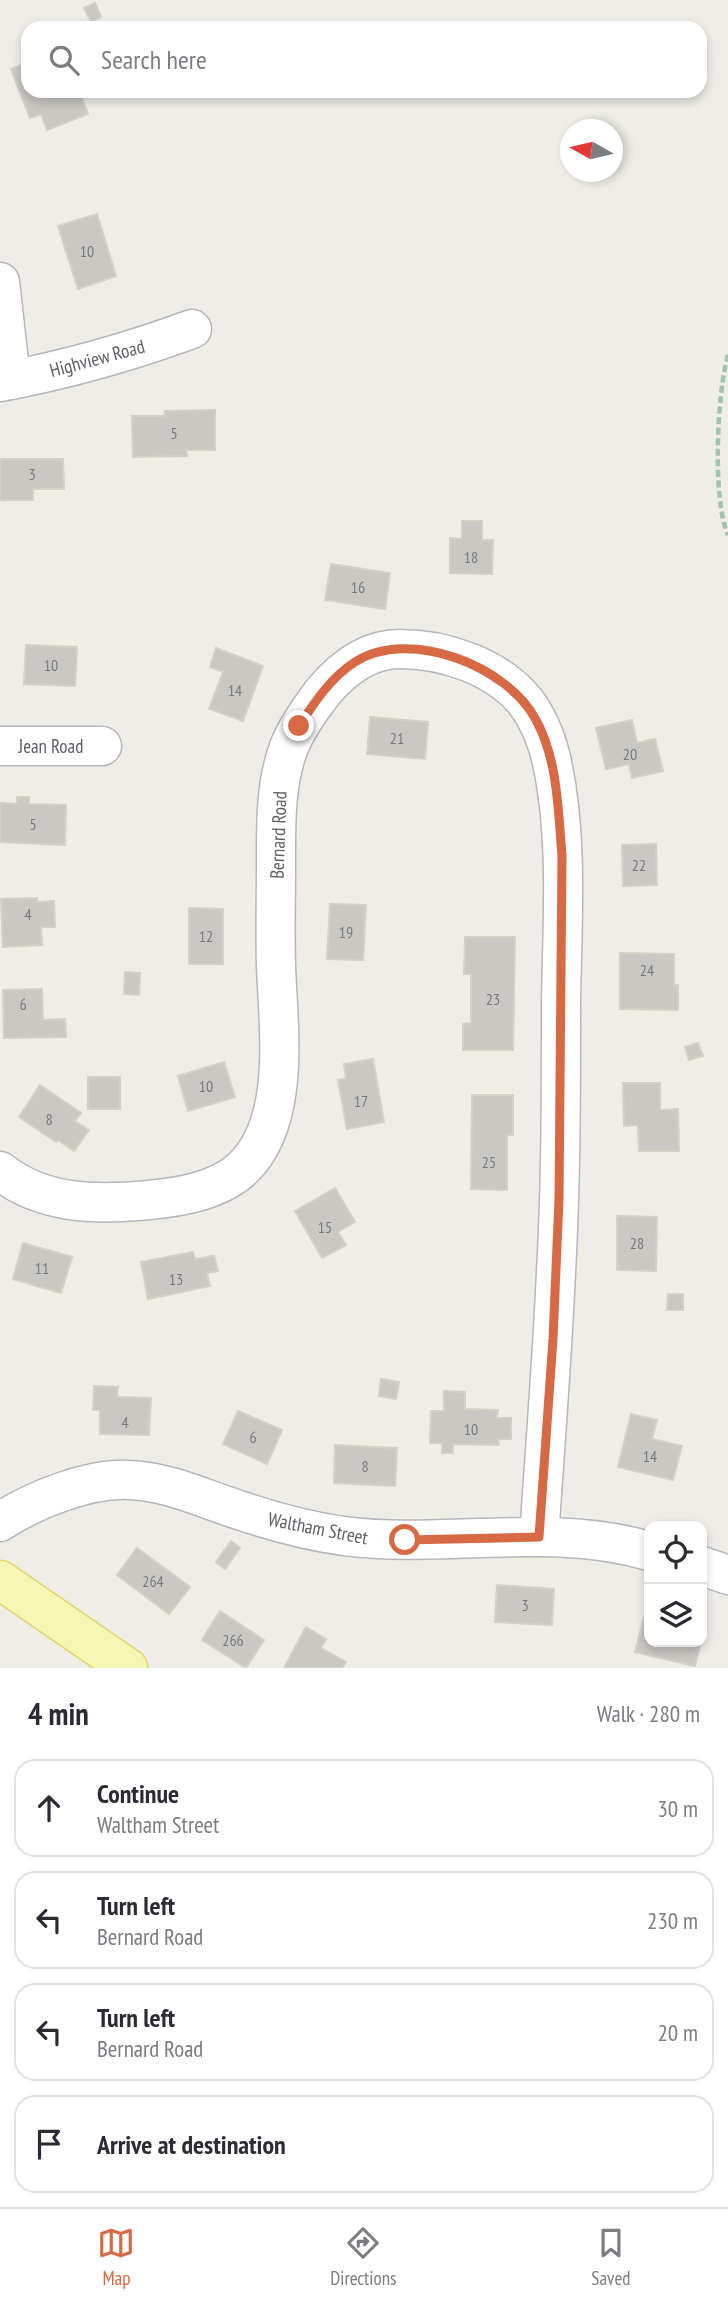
<!DOCTYPE html>
<meta charset="utf-8">
<style>
body{margin:0;font-family:"PT Sans Narrow",sans-serif;background:#f2f2f3;color:#2b2b33}
.controls{position:absolute;right:21px;bottom:21px;display:grid;overflow:hidden;border-radius:14px;box-shadow:0 4px 10px #0003}
.controls button{width:63px;height:63px;display:grid;place-items:center;padding:0;border:0;border-bottom:2px solid #e1e1e2;background:#fff;color:#2b2b33;font:35px sans-serif}
.compass{position:absolute;left:560px;top:119px;width:63px;height:63px;border-radius:50%;background:#fff;box-shadow:0 4px 10px #0003;rotate:278deg}
.stop{position:absolute;width:21px;height:21px;margin:-16px;border:5px solid #d76a44;border-radius:50%;background:#fff}
.stop.end{background:#d76a44;border-color:#fff;box-shadow:0 2px 7px #0008}
.list{margin:0;padding:0;list-style:none}
h2{display:flex;justify-content:space-between;align-items:center;height:91px;margin:0;padding:0 28px;font-size:30px}
h2 small{font-size:23px;font-weight:400;color:#7c7c81}
.list li{display:grid;grid-template-columns:46px 1fr auto;gap:21px;align-items:center;box-sizing:border-box;height:98px;margin:0 14px 14px;padding:0 14px;border:2px solid #e1e1e2;border-radius:21px}
.list b{display:block;font-size:26px;white-space:nowrap}
.list p{margin:0;font-size:23px;white-space:nowrap;color:#7c7c81}
.list em{font-size:23px;font-style:normal;color:#7c7c81}
.icon{flex:none;width:38px;height:38px;fill:none;stroke:currentColor;stroke-width:2;stroke-linecap:round;stroke-linejoin:round}
.map{position:relative;flex:none;width:728px;height:1668px;overflow:hidden}
.search{position:absolute;background:#fff;box-shadow:0 4px 10px #0003;left:21px;right:21px;top:21px;height:77px;display:flex;align-items:center;gap:18px;box-sizing:border-box;padding:0 24px;border-radius:21px;color:#7c7c81;font-size:26px}
.sheet{height:539px;background:#fff}
nav{display:flex;justify-content:space-around;align-items:center;box-sizing:border-box;height:98px;border-top:2px solid #e1e1e2;background:#fff;font-size:19px;color:#7c7c81}
nav a{display:grid;justify-items:center;gap:4px}
nav .on{color:#d76a44}
.map>svg:first-child{display:block}
</style>
<div class="map">
<svg width="728" height="1668" viewBox="0 0 728 1668">
<rect width="100%" height="100%" fill="#eeeee7"/>
<path fill="#cac8c3" stroke="#d3d1c5" stroke-width="2" d="M95,3L101,17L91,22L84,8Z
M28,62V91H79L88,114L47,130L41,114L30,118L11,69Z
M97,214L116,276L78,289L58,226Z
M215,410V450H186L187,456L133,457L132,416H164L165,411Z
M0,459H63L64,489H33V500H0Z
M462,521H482V540H493L492,574L450,573V538L462,539Z
M331,564L390,573L385,609L325,600Z
M26,645L77,647L75,686L24,684Z
M216,648L263,666L243,721L209,709L223,672L210,667Z
M370,717L428,722L425,759L367,754Z
M632,720L637,743L655,739L663,771L632,778L629,764L606,769L596,728Z
M17,797H29V804L66,805L65,845L0,842V803L17,804Z
M656,844L657,885L623,886L622,845Z
M37,898V902L54,901L55,927H41L42,945L3,947L1,899Z
M330,904L366,905L363,960L327,959Z
M189,908L223,909V964H189Z
M465,937H515L513,1050H463V1024L471,1023V974H464Z
M620,953L674,954V985H678V1010L620,1009Z
M125,972L140,973L139,995L124,994Z
M42,989L43,1020L65,1019L66,1037L4,1038L3,990Z
M698,1043L703,1056L689,1060L685,1047Z
M373,1059L384,1122L347,1129L338,1080L346,1078L344,1064Z
M224,1062L235,1097L188,1111L178,1076Z
M88,1077H120V1109H88Z
M623,1083H660V1110L678,1109L679,1151H639L638,1125L624,1126Z
M40,1085L81,1113L75,1121L89,1130L74,1151L58,1140L56,1142L19,1117Z
M472,1095H513V1135H507V1190L471,1189Z
M335,1188L355,1222L338,1232L346,1245L322,1258L295,1211Z
M617,1216L657,1217L656,1271L617,1270Z
M23,1243L72,1257L61,1293L13,1279Z
M193,1252L195,1259L214,1256L218,1271L207,1273L210,1286L148,1299L141,1262Z
M668,1294H683V1310H667Z
M381,1379L399,1382L396,1399L379,1396Z
M94,1386L118,1387L117,1397L151,1398L149,1435L100,1434V1410H93Z
M444,1391L465,1392V1409L498,1410L497,1418H511V1439H498L499,1445L453,1444V1453H442V1443H430L431,1411H444Z
M238,1411L282,1430L267,1464L223,1444Z
M631,1414L657,1420L652,1439L682,1446L673,1480L618,1467Z
M335,1445L397,1448L395,1486L334,1483Z
M231,1541L240,1548L225,1569L216,1562Z
M137,1548L190,1587L169,1614L117,1575Z
M497,1585L554,1589L552,1625L495,1622Z
M220,1611L264,1640L246,1668L202,1640Z
M644,1617L649,1618V1642H701L695,1666L635,1652Z
M306,1627L326,1639L321,1648L346,1662L342,1668H284Z"/>
<g fill="none" stroke-linecap="round" stroke-linejoin="round">
<g stroke="#b6b7bc" stroke-width="41">
<path id="minor" d="M0,282L11,380
M0,382C66,370 129,352 192,329
M0,746H102
M0,1171C43,1205 96,1205 149,1200C180,1197 219,1191 243,1168C292,1120 278,1027 276,965C275,932 276,898 276,864C276,825 275,784 289,747C297,727 310,709 323,692C343,668 368,649 400,649C444,649 495,666 524,700C537,716 546,738 551,758C569,837 562,925 561,1005C561,1094 561,1183 556,1272C552,1360 545,1449 539,1537
M0,1522C33,1500 89,1478 129,1480C166,1481 202,1498 236,1509C271,1521 307,1531 344,1536C445,1549 549,1522 649,1551
M702,1566L728,1575"/>
</g>
<g stroke="#e2d66c" stroke-width="41">
<path id="major" d="M0,1580L128,1668"/>
</g>
<path stroke="#9fc3b1" stroke-width="4.5" stroke-dasharray="7 3.5" stroke-linecap="butt" d="M728,355C717,393 712,499 728,535"/>
<use href="#minor" stroke="#fff" stroke-width="38"/>
<use href="#major" stroke="#f5f6b4" stroke-width="38"/>
</g>
<g fill="none" stroke-linecap="round" stroke-linejoin="round">
<path stroke="#d76a44" stroke-width="9" d="M299,726C314,703 331,677 355,662C409,627 508,666 536,720C558,760 558,811 562,855L559,1199L553,1339L539,1537L405,1540"/>
</g>
<g text-anchor="middle" dominant-baseline="central" stroke-width="5" stroke-linejoin="round" paint-order="stroke">
<g font-size="16" fill="#797a7c">
<text x="87" y="251">10</text>
<text x="174" y="433">5</text>
<text x="32" y="474">3</text>
<text x="471" y="557">18</text>
<text x="358" y="587">16</text>
<text x="51" y="665">10</text>
<text x="235" y="690">14</text>
<text x="397" y="738">21</text>
<text x="630" y="754">20</text>
<text x="33" y="824">5</text>
<text x="639" y="865">22</text>
<text x="28" y="914">4</text>
<text x="346" y="932">19</text>
<text x="206" y="936">12</text>
<text x="647" y="970">24</text>
<text x="493" y="999">23</text>
<text x="23" y="1004">6</text>
<text x="206" y="1086">10</text>
<text x="361" y="1101">17</text>
<text x="49" y="1119">8</text>
<text x="489" y="1162">25</text>
<text x="325" y="1227">15</text>
<text x="637" y="1243">28</text>
<text x="42" y="1268">11</text>
<text x="176" y="1279">13</text>
<text x="125" y="1422">4</text>
<text x="471" y="1429">10</text>
<text x="253" y="1437">6</text>
<text x="650" y="1456">14</text>
<text x="365" y="1466">8</text>
<text x="153" y="1581">264</text>
<text x="525" y="1605">3</text>
<text x="233" y="1640">266</text>
</g>
<g font-size="19" fill="#5e6065" stroke="#fff">
<text transform="translate(97 358) rotate(-15)">Highview Road</text>
<text x="51" y="746">Jean Road</text>
<text transform="translate(278 835) rotate(-88)">Bernard Road</text>
<text transform="translate(318 1528) rotate(11)">Waltham Street</text>
</g>
</g>
</svg>
<div class="controls">
<button><svg class="icon" aria-label="locate" viewBox="0 0 24 24"><circle cx="12" cy="12" r="6"/><path d="M12 2v4M12 18v4M2 12h4M18 12h4"/></svg></button>
<button><svg class="icon" aria-label="layers" viewBox="0 0 24 24"><path d="M12 4l9 5-9 5-9-5zM3 14l9 5 9-5"/></svg></button>
</div>
<svg class="compass" viewBox="-18 -18 36 36"><path d="M0-13l5 13h-10z" fill="#e53935"/><path d="M0 13l5-13h-10z" fill="#7c7c81"/></svg>
<div class="stop" style="left:405px;top:1540px"></div>
<div class="stop end" style="left:299px;top:726px"></div>
<div class="search"><svg class="icon" aria-label="search" viewBox="0 0 24 24"><circle cx="10" cy="10" r="6"/><path d="M15 15l6 6"/></svg>Search here</div>
</div>
<section class="sheet">
<h2>4 min<small>Walk · 280 m</small></h2>
<ul class="list">
<li><svg class="icon" aria-label="ahead" viewBox="0 0 24 24"><path d="M12 20V5M6 11l6-6 6 6"/></svg><div><b>Continue</b><p>Waltham Street</p></div><em>30 m</em></li>
<li><svg class="icon" aria-label="left" viewBox="0 0 24 24"><path d="M17 20v-9H6M10 6l-5 5 5 5"/></svg><div><b>Turn left</b><p>Bernard Road</p></div><em>230 m</em></li>
<li><svg class="icon" aria-label="left" viewBox="0 0 24 24"><path d="M17 20v-9H6M10 6l-5 5 5 5"/></svg><div><b>Turn left</b><p>Bernard Road</p></div><em>20 m</em></li>
<li><svg class="icon" aria-label="arrive" viewBox="0 0 24 24"><path d="M6 21V4h12l-3 4 3 4H6"/></svg><div><b>Arrive at destination</b></div></li>
</ul>
</section>
<nav>
<a class="on"><svg class="icon" aria-label="map" viewBox="0 0 24 24"><path d="M3 6l6-2 6 2 6-2v14l-6 2-6-2-6 2zM9 4v14M15 6v14"/></svg>Map</a>
<a><svg class="icon" aria-label="directions" viewBox="0 0 24 24"><path d="M12 3l9 9-9 9-9-9zM9 14v-3h6M13 9l2 2-2 2"/></svg>Directions</a>
<a><svg class="icon" aria-label="saved" viewBox="0 0 24 24"><path d="M7 4h10v16l-5-4-5 4z"/></svg>Saved</a>
</nav>
